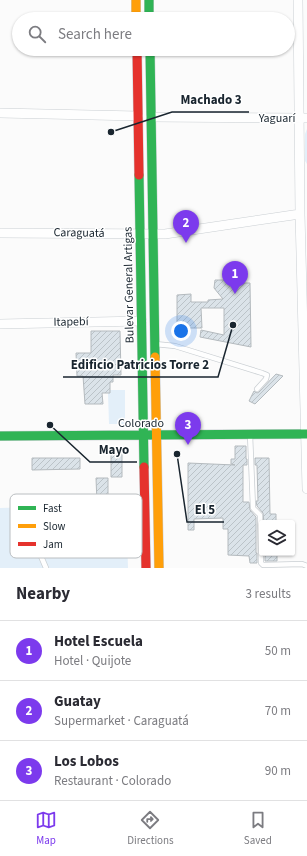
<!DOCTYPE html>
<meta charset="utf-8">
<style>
body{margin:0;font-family:"Source Sans 3",sans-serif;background:#f7f7f7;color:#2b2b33}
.controls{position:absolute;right:12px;bottom:12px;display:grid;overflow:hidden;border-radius:4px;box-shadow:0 1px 3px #0004}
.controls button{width:36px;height:36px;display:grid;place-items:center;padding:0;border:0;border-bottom:1px solid #e1e1e2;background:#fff;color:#2b2b33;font:20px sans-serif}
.you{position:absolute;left:181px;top:331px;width:14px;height:14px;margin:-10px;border:3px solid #fff;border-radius:50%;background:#1a73e8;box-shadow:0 0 0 6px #1a73e833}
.badge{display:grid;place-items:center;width:26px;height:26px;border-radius:50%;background:#7c3aed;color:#fff;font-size:13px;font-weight:700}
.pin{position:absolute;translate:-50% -33px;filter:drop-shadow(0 1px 2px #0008)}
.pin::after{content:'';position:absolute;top:21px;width:14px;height:12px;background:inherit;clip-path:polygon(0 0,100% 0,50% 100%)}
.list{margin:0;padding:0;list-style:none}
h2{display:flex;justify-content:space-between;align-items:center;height:52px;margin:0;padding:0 16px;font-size:17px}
h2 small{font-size:13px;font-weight:400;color:#7c7c81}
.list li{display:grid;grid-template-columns:26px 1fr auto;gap:12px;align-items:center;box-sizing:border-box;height:60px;padding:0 16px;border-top:1px solid #e1e1e2}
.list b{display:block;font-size:15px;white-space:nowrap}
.list p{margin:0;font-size:13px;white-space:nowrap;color:#7c7c81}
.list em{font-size:13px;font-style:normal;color:#7c7c81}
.icon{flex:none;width:22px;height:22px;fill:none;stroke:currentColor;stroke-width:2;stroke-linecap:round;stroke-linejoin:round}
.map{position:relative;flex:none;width:307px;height:568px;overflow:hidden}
.search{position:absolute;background:#fff;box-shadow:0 1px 3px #0004;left:12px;right:12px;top:12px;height:44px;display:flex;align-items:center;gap:10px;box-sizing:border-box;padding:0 14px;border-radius:22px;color:#7c7c81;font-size:15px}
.sheet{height:232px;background:#fff}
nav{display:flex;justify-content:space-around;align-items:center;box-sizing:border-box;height:56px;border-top:1px solid #e1e1e2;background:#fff;font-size:11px;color:#7c7c81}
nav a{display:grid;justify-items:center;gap:2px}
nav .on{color:#7c3aed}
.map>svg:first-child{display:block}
</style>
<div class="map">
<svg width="307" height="568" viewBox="0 0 307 568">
<defs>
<pattern id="building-hatch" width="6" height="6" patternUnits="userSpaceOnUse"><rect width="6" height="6" fill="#dbe3e9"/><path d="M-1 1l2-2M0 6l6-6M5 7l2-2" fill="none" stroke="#bbc3c8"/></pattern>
</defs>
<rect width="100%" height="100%" fill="#fbfbfb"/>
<path fill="#e3eff9" d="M307,129V164L305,161V134Z
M110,390H125V424H109L108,393H110Z
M96,505L95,535H127L128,568H0V508Z"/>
<path fill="url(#building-hatch)" stroke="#b4babe" d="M215,280H232L229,283H250L251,347L200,337L201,330L224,335V308H201L202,328H188V334L177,332V295L191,294V302H208V300L223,299L214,288Z
M91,331H120L121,375H113V382H110V393H102L103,404H85L83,376H77L76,353H91Z
M276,374L283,376L255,404L249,401L254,391L257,393L259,392Z
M235,446H246V459H247V465H243V502H249L250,510L256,517V553H257V563H250L249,556L228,555V529H223V518L194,519V530H188V463L235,465L231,464V459H235Z
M111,451H122V477H111Z
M32,458H80V469L32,470Z
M255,458H269L270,514H276V523H264L263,513L257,506L256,501H258L257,465H255Z
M96,478H108V503H97Z
M265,553H277V561H265Z"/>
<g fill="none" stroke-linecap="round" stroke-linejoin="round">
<g stroke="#cacfd3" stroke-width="6">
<path id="lane" d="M155,344L175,346L262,373L267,375L266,379L257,389
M250,434L253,508L260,515L261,563L263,565L302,564L307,566
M46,568L37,547V532L51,525"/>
</g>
<g stroke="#cacfd3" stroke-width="10">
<path id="street" d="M298,0L300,214L307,489
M0,113L138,116
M151,117L307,118
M0,233L165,234L300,214
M0,324L142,321"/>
</g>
<g stroke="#cacfd3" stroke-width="10">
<path id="fast" d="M149,0V19
M150,49L155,357
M139,175L144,467
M0,436L307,434"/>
</g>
<g stroke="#cacfd3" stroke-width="10">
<path id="slow" d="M136,0V19
M155,357L159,568"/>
</g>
<g stroke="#cacfd3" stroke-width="10">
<path id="jam" d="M137,49L139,175
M144,467L146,568"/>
</g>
<use href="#lane" stroke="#fefefe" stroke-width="4.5"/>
<use href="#street" stroke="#fefefe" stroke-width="9"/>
<use href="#fast" stroke="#30b455" stroke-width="9"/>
<use href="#slow" stroke="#ff9f0a" stroke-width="9"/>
<use href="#jam" stroke="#e5322d" stroke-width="9"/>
</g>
<g text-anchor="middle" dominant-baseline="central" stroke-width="3" stroke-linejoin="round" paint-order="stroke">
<g font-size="12" fill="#19252f" stroke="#fff">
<text x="277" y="118">Yaguarí</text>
<text transform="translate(79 233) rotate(1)">Caraguatá</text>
<text transform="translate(129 285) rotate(-91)">Bulevar General Artigas</text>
<text transform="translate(71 322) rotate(-1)">Itapebí</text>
<text x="141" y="423">Colorado</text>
</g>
</g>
<rect x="10" y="494" width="132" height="64" rx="6" fill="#fff" stroke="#babec1" stroke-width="1"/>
<rect x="18" y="506" width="18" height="4" fill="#30b455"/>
<rect x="18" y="524" width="18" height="4" fill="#ff9f0a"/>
<rect x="18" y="542" width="18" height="4" fill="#e5322d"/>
<g font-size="11" fill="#19252f">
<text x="43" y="512">Fast</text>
<text x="43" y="530">Slow</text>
<text x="43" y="548">Jam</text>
</g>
<path fill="none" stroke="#19252f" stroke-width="1.5" d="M111 132L172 112H249M233 325L218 377H63M50 425L90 462H137M177 454L187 522H224"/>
<g fill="#19252f" stroke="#fff" stroke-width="1.5">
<circle cx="111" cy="132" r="4"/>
<circle cx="233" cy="325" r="4"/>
<circle cx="50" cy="425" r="4"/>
<circle cx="177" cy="454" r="4"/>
</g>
<g font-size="13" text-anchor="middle" font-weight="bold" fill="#19252f" stroke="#fff" stroke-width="3" stroke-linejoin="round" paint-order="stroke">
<text x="211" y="104">Machado 3</text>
<text x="140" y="369">Edificio Patricios Torre 2</text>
<text x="114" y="454">Mayo</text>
<text x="205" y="514">El 5</text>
</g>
</svg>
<div class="controls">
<button><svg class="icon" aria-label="layers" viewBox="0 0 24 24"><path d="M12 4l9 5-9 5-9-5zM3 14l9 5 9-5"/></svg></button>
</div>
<div class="you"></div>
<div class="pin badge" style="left:235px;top:294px">1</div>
<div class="pin badge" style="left:186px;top:243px">2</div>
<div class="pin badge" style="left:188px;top:445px">3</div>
<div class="search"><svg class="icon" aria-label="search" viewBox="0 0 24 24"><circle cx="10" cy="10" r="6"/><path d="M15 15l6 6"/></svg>Search here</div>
</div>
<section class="sheet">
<h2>Nearby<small>3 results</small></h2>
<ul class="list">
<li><span class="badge">1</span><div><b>Hotel Escuela</b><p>Hotel · Quijote</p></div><em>50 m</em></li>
<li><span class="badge">2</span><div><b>Guatay</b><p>Supermarket · Caraguatá</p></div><em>70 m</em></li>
<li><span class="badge">3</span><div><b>Los Lobos</b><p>Restaurant · Colorado</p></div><em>90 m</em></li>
</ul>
</section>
<nav>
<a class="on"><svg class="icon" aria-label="map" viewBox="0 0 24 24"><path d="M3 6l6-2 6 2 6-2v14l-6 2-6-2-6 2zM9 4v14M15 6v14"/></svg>Map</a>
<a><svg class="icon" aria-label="directions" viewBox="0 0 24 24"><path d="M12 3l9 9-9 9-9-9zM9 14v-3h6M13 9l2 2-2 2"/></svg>Directions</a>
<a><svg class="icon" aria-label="saved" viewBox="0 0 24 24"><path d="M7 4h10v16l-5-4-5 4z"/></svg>Saved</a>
</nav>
